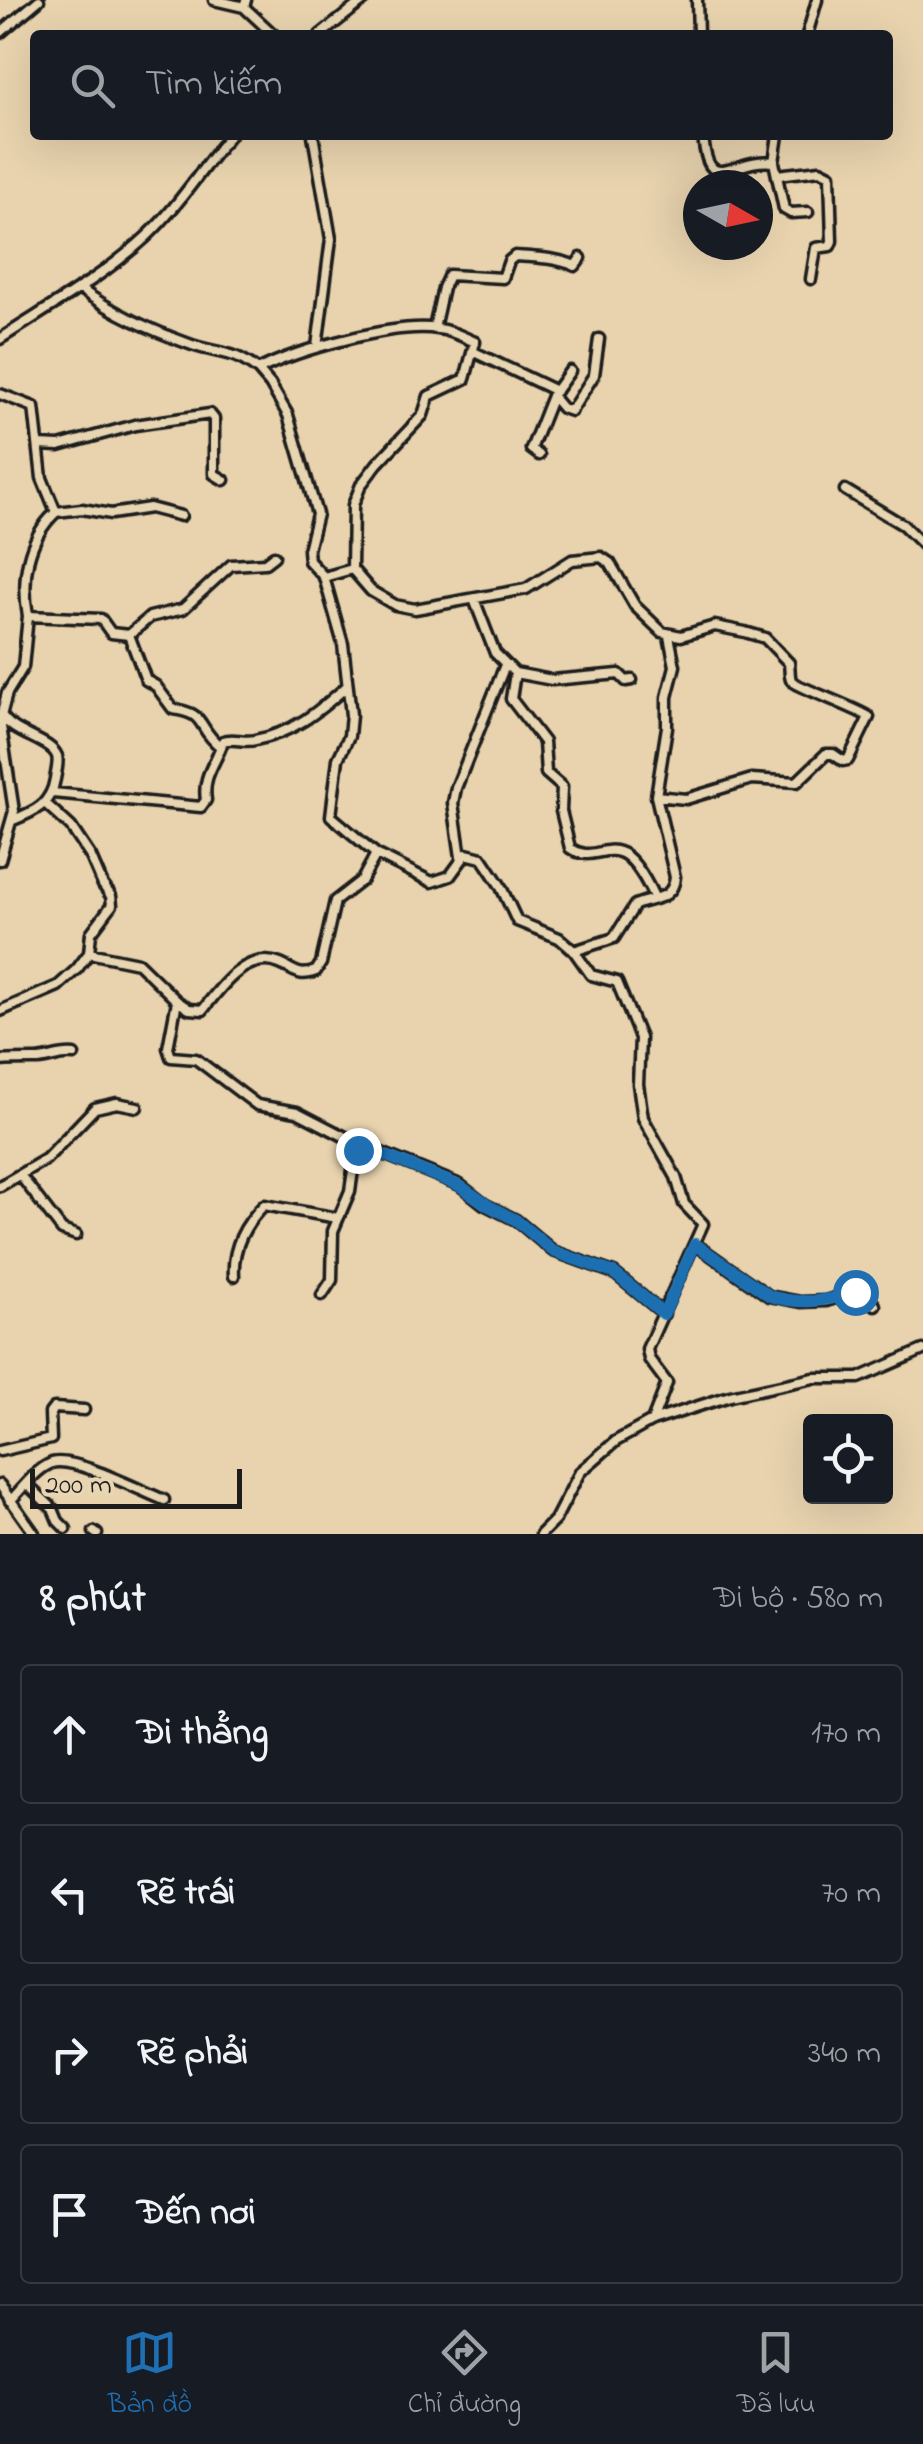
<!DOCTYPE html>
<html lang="vi">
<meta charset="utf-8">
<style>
body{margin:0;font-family:"Indie Flower",sans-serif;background:#242831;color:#f1f3f6}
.controls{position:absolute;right:30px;bottom:30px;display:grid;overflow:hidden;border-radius:10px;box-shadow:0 10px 40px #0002}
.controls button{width:90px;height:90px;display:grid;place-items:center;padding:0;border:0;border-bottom:2px solid #363941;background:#171b24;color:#f1f3f6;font:50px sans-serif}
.compass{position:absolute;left:683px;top:170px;width:90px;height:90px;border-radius:50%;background:#171b24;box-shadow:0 10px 40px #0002;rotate:99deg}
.scale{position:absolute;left:30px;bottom:25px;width:212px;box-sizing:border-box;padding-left:10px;border:5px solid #1c1c1c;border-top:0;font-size:28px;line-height:35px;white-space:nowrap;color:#1c1c1c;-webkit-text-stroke:8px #e8d6b3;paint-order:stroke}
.stop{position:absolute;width:30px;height:30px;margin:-22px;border:8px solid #1f6fb2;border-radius:50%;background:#fff}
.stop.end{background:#1f6fb2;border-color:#fff;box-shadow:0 2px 10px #0008}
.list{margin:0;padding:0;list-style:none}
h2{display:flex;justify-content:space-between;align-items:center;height:130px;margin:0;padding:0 40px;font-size:42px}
h2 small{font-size:32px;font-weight:400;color:#9ea1a6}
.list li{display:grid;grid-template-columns:65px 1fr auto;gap:30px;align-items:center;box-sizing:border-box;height:140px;margin:0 20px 20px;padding:0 20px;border:2px solid #363941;border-radius:10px}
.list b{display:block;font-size:38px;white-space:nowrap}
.list em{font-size:32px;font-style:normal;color:#9ea1a6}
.icon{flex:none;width:55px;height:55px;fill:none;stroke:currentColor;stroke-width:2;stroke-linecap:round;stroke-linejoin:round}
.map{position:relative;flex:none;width:923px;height:1534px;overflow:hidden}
.search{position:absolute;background:#171b24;box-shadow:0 10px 40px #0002;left:30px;right:30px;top:30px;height:110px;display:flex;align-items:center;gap:25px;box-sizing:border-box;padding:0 35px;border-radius:10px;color:#9ea1a6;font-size:38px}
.sheet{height:770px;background:#171b24}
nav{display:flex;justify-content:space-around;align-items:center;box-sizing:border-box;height:140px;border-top:2px solid #363941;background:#171b24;font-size:28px;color:#9ea1a6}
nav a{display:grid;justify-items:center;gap:5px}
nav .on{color:#1f6fb2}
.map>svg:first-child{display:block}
</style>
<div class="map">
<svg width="923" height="1534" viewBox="0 0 923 1534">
<rect width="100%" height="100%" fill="#e8d3ae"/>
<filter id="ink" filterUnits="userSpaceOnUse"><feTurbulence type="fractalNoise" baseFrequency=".01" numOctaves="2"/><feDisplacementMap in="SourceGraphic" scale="20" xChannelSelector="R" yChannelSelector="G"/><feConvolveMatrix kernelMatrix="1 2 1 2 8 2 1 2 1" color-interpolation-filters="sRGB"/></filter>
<g filter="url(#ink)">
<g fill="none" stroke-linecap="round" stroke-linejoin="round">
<g stroke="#1c1c1c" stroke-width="15">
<path id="minor" d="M214,0L244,7L246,0
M697,0L698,35
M244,7L274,35
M0,33L39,0
M320,35L364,0
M807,35L817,0
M313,135L331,239L317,347
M703,135C708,200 733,156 774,162
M778,135L774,162L784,209L791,213L808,212
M777,175L820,170L830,175L832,241L830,246L816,248L811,279
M79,288C114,314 151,330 192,345C221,355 231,349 258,370C297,350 395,322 438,329C451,330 463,337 475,342L465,379L429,396L423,415L377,464L361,485L353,505L352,569L371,591L395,605L415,609L526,589L572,560L601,557L610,563L635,606L662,632L681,636L715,626L745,632L765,638L789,663C790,669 789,675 791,680C794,686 857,708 869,717L848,760L843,761L833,754H826L797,782L752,779L686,799L656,796
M434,328L443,288L449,275L503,278L509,261L515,256C533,257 559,258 575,266L581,258
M0,339C49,307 103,277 146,237C178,207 202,168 230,135
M474,352L556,391
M258,370L270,384L288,415L317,514L308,550L309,561L324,577L343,644L351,715L349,736L338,759L331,816L376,854L432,882L450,876L466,854L482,858L500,885L517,921L559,938L574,951L591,975L617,982L640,1038L638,1084L643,1118L676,1177L684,1204L703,1224L647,1349L649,1359L667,1383L652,1421
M0,394L34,407L42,478L56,512C27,539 21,578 28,616L101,619L111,633L129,635L150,617L183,609L231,565L265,563L274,556
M552,396L562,408L571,411L594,375L599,339
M39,445L59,446L135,425L210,414L214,419V474L224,480
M539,455L531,449L552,396L570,371
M845,490L903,525L923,545
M56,512L82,509L111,514L150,508L181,516
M324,577L352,569
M474,599L495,653L515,673L511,699L544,742L546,773L562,787L561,811L570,848C590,862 603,846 619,852C634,856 649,886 655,899
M129,635L146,680L156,686L173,709C209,714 195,727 221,747
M515,673L552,680L619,674L626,681L632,680
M1,714C12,735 50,739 57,756C59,762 56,773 55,779C51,804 36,811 13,820
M53,793L201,807L206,800C202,775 216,764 223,741C234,737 243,743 255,740C293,733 318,712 346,687
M461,857L453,803L456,788L505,665
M0,860L14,811L0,720L7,693L23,667L28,616
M574,951L614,938L635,905C653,897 673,901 675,877L656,796L667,727V697L675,666L669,636
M89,953L138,963L177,1001L168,1048L171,1057L196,1059L257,1105L297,1112L357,1143L460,1185L484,1204L516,1220L553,1251L614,1273L664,1314
M177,1001L189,1009L203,1010C219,989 246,950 280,964C295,970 298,978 316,971L321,963L335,901L362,880L376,854
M0,1011L58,986L77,969L89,953L91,933L112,905L111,896L103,885L91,857L71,827L46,804
M0,1061C12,1060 21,1060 33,1060C48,1061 59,1053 74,1055
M20,1175L62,1230L76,1235
M0,1186L46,1159L95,1108L117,1103L137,1107
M695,1244L769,1296L801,1302L826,1301L855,1292L865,1295L875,1305
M234,1276C232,1248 244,1225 264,1205L338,1218
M322,1295L332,1280L333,1231L350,1191L357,1143
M0,1451L51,1439L50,1413L54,1408L84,1410
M27,1484L53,1509L58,1521L66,1529
M0,1485L34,1533
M10,1501C22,1489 36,1469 52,1463C74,1456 141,1491 164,1500
M94,1532L97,1534
M541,1534L555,1520L580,1472L616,1441L652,1421L730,1396L814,1378H859L923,1350"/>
</g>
<use href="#minor" stroke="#e8d6b3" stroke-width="8"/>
</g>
</g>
<g fill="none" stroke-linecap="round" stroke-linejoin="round" filter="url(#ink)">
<path stroke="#1f6fb2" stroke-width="12" d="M358,1150L357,1144L460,1186L489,1206L516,1220L553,1251L614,1273L664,1314L695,1244L770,1296C800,1305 825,1302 855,1292"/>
</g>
</svg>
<div class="controls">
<button><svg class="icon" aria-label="locate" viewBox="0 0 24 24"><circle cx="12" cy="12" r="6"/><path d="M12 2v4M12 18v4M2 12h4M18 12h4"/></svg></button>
</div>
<svg class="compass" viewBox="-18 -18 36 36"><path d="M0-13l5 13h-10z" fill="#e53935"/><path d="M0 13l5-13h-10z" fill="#9ea1a6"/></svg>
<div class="scale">200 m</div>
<div class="stop" style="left:855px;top:1292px"></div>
<div class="stop end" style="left:358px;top:1150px"></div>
<div class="search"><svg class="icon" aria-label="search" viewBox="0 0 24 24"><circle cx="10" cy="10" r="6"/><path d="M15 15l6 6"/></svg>Tìm kiếm</div>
</div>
<section class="sheet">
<h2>8 phút<small>Đi bộ · 580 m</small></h2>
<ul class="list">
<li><svg class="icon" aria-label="ahead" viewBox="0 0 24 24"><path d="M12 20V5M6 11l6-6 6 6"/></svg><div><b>Đi thẳng</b></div><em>170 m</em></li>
<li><svg class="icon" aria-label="left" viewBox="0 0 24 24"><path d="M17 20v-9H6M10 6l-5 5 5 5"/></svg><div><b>Rẽ trái</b></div><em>70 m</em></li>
<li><svg class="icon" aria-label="right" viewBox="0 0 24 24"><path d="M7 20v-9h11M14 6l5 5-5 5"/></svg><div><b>Rẽ phải</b></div><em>340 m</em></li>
<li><svg class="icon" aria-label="arrive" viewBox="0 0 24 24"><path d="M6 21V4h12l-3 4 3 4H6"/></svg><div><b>Đến nơi</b></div></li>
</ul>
</section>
<nav>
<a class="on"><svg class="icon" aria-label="map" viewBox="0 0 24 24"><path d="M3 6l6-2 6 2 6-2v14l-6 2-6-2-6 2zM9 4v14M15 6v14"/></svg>Bản đồ</a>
<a><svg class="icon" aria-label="directions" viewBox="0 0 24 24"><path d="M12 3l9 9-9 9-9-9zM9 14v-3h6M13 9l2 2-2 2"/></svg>Chỉ đường</a>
<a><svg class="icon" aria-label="saved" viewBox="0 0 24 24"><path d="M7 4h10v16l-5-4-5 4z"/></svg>Đã lưu</a>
</nav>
